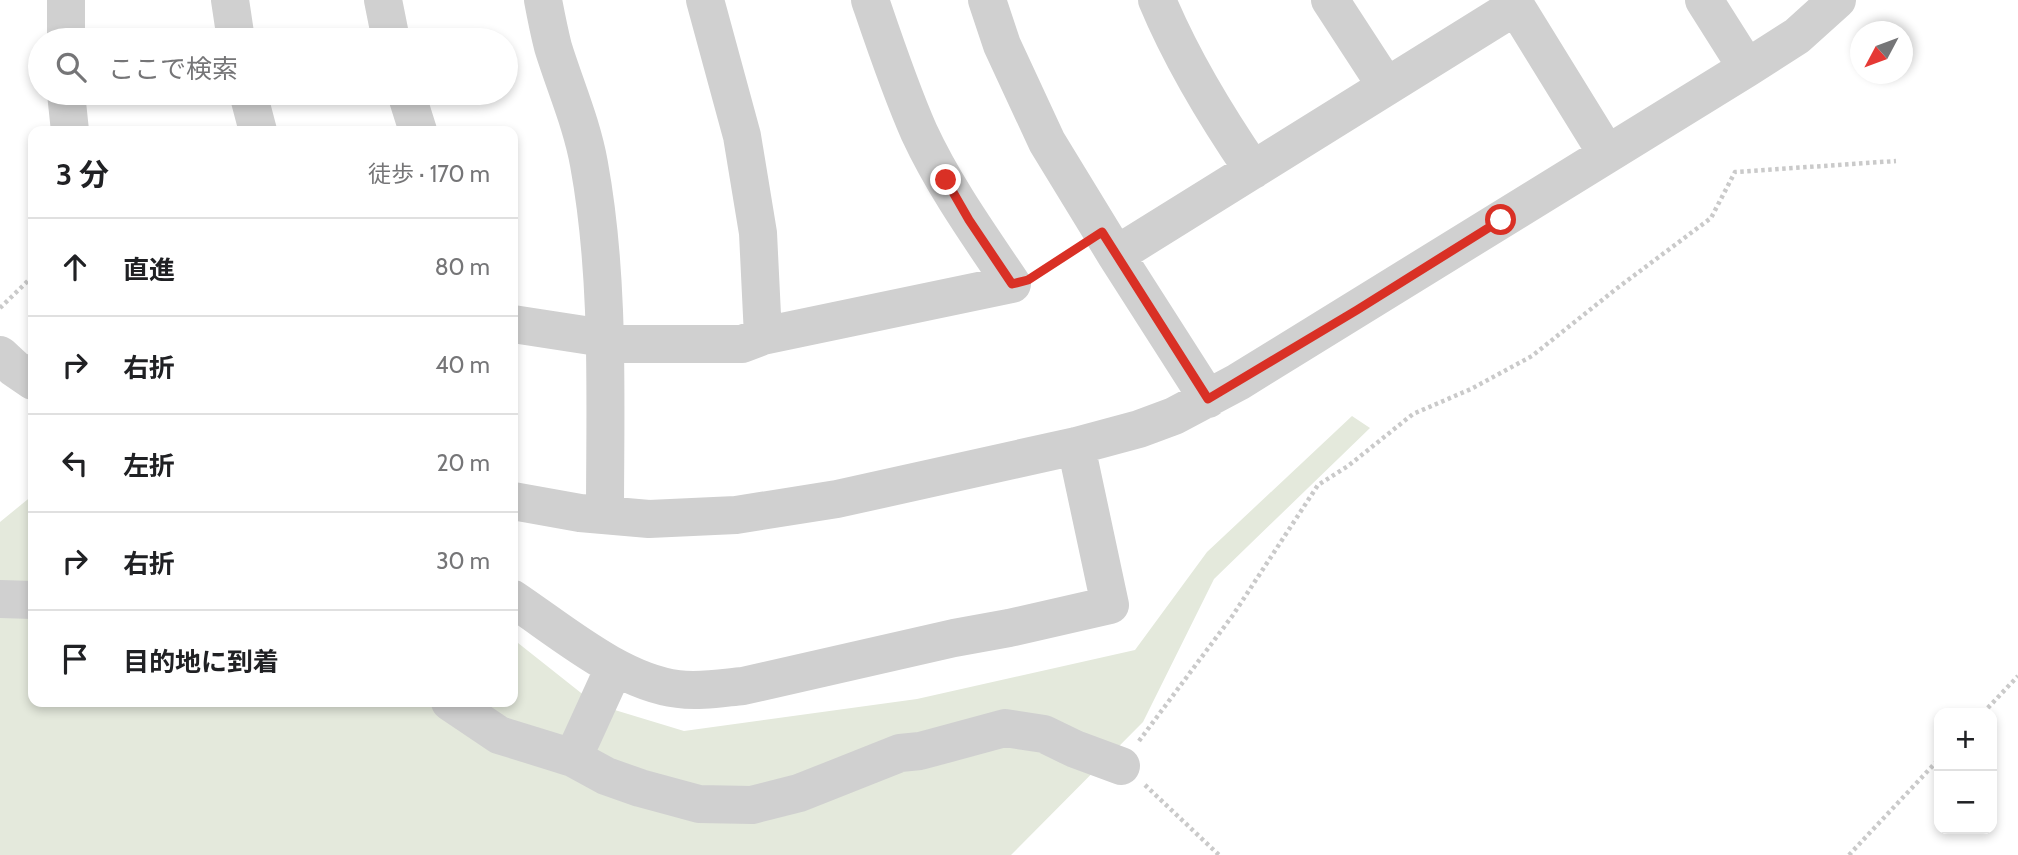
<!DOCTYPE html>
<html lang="ja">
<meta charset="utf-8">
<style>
body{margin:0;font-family:Cabin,"Noto Sans JP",sans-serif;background:#f6f6f6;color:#202124}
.controls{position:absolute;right:21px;bottom:21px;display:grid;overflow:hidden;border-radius:14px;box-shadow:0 4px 10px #0003}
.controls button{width:63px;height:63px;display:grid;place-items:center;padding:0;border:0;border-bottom:2px solid #e0e0e0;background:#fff;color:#202124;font:35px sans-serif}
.compass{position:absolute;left:1850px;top:21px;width:63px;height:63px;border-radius:50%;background:#fff;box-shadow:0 4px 10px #0003;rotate:229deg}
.stop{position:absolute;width:21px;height:21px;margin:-16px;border:5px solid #d93025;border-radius:50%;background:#fff}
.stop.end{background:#d93025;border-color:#fff;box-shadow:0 2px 7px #0008}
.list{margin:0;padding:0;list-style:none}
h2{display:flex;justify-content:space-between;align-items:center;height:91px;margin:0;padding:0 28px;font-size:30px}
h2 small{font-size:23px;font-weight:400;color:#757577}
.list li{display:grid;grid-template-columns:46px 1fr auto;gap:21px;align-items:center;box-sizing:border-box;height:98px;padding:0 28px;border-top:2px solid #e0e0e0}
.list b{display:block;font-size:26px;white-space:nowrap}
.list em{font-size:23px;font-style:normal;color:#757577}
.icon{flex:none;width:38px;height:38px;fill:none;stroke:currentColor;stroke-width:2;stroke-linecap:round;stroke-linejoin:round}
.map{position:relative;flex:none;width:2018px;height:855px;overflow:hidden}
.search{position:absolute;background:#fff;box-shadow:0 4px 10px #0003;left:28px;top:28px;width:490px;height:77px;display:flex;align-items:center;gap:18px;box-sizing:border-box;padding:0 24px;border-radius:38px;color:#757577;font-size:26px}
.panel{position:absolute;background:#fff;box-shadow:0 4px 10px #0003;left:28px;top:126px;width:490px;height:581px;border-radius:14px}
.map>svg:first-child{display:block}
</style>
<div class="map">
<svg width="2018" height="855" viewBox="0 0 2018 855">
<rect width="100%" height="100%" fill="#fff"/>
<path fill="#e4e9dc" d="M1352,416L1370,428L1214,579L1143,722L1011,855H0V522L33,495V702H513V639L595,704L684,731L917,699L1135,650L1207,552Z"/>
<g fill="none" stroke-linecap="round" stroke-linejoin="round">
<path stroke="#cacaca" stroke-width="4.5" stroke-dasharray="3.5 3.5" stroke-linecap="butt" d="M1042,272L1076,250
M0,308L33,276
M1983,713L2018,676
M1139,741L1233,615L1318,485L1348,466L1413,414L1471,389L1532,356L1616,289L1711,218L1735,172L1896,161
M1145,785L1219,855
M1849,855L1939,759"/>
<path stroke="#d0d0d0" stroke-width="38" d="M66,0V40
M230,0L236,40
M383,0L391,40
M543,0C546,16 549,31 553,47C565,86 582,124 589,164C610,279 605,398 605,515
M705,0L742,136L758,233L763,336L1012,284C979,235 944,186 919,132C900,89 885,44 870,0
M987,0L1002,45L1047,142L1116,255L1208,399
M1157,0C1182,60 1216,116 1253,170
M1330,0L1386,86
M1512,0L1607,154
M1704,0L1747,68
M66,93L70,131
M248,93L258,131
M406,93L418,131
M1116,255L1516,6
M513,324L604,338
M605,344H742L763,336
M0,355L14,368L33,381
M513,501L580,513L649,519L736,515L837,499L1076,446L1139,429L1174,416L1238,382L1747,68L1797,36L1837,0
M0,599L33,600
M513,599C561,631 620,682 678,689C699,692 722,688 743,686L954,638L1009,628L1110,605L1076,446
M450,702L499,735L573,758L606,776L640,788L699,804L752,805L799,793L900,753L920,751L1005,728L1044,734L1075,749L1121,766
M573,758L614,668"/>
</g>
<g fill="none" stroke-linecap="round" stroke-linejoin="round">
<path stroke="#d93025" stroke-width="9" d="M946,180L969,220L1012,284L1028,280L1102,232L1208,399L1357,310L1501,220"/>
</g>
</svg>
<div class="controls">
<button>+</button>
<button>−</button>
</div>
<svg class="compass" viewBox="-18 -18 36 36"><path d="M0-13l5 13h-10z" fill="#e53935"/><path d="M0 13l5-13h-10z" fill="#757577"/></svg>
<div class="stop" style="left:1501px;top:220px"></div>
<div class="stop end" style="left:946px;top:180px"></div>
<div class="search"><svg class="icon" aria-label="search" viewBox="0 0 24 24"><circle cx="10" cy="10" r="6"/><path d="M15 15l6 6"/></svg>ここで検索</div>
<section class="panel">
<h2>3 分<small>徒歩 · 170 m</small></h2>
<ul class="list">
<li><svg class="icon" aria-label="ahead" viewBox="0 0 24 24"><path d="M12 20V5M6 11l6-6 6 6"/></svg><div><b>直進</b></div><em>80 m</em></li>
<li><svg class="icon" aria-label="right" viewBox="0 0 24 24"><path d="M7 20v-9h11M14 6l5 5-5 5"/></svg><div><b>右折</b></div><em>40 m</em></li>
<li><svg class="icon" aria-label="left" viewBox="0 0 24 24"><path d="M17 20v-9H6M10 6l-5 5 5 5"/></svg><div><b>左折</b></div><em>20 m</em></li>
<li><svg class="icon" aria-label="right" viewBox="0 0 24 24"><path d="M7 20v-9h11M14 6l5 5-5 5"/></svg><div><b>右折</b></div><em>30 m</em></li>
<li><svg class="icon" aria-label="arrive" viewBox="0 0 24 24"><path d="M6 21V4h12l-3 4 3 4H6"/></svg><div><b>目的地に到着</b></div></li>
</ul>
</section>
</div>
